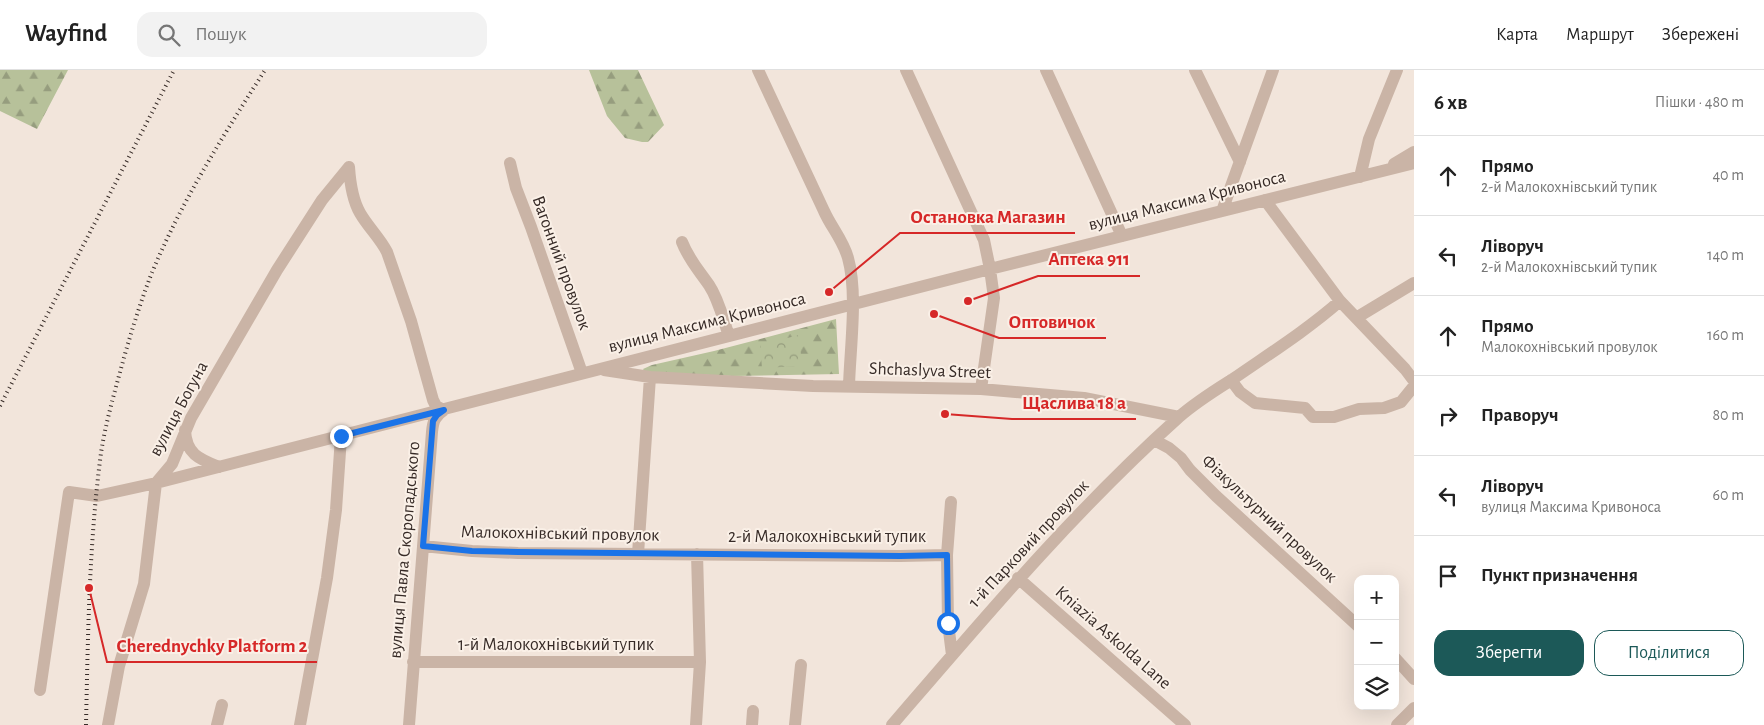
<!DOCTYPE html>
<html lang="uk">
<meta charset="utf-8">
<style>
body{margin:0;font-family:"Alegreya Sans",sans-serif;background:#f2f2f2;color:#222}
.controls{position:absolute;right:15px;bottom:15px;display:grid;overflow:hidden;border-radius:10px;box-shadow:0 5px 20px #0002}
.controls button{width:45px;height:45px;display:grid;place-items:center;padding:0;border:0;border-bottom:1px solid #e0e0e0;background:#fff;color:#222;font:25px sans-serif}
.stop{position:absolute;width:15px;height:15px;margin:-11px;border:4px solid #1a73e8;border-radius:50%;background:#fff}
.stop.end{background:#1a73e8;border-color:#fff;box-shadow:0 1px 5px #0008}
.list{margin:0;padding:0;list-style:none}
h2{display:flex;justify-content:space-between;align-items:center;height:65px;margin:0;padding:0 20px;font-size:21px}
h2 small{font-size:16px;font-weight:400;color:#767676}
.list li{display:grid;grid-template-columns:32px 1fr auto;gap:15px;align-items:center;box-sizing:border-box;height:80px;padding:0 20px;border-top:1px solid #e0e0e0}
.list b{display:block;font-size:19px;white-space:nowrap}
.list p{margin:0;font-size:16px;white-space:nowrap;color:#767676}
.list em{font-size:16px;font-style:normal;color:#767676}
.actions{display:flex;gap:10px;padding:15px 20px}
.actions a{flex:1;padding:11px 0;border:1px solid #1c5958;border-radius:15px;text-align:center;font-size:18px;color:#1c5958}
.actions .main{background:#1c5958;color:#fff}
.icon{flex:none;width:28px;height:28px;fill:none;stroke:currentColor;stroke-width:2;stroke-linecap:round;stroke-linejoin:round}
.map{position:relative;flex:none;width:1414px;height:655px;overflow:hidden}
header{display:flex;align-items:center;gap:30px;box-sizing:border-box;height:70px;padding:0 25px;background:#fff;border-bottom:1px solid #e0e0e0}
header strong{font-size:24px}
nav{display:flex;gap:28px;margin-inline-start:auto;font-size:18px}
.search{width:350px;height:45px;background:#f2f2f2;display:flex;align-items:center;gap:12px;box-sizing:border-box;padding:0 18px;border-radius:15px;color:#767676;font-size:19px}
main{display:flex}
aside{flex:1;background:#fff}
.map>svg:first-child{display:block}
</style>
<header>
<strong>Wayfind</strong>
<div class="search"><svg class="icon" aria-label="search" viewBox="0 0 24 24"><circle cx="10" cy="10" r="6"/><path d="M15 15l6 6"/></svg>Пошук</div>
<nav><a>Карта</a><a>Маршрут</a><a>Збережені</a></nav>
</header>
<main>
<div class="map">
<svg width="1414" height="655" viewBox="0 0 1414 655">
<defs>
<pattern id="forest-firs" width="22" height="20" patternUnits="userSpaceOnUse" patternTransform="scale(1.25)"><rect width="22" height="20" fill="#b7c19a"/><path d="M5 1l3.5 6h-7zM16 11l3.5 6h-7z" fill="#969d7e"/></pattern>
<pattern id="park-crowns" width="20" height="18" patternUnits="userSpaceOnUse" patternTransform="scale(1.25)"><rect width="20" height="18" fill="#b7c19a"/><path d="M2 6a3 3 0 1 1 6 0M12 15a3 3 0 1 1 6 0" fill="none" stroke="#969d7e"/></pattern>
</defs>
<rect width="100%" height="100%" fill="#f2e5db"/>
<path fill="url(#forest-firs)" d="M0,0H68L37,59L0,41Z
M589,0H638L664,55L648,72H642L625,68L607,46Z
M836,249L839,304L732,306L645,302L643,299L652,295L714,281Z"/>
<path fill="url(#park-crowns)" d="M799,265L802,296L762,298L760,275Z"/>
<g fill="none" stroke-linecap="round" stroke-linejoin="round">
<path stroke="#cab4a6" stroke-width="12" d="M758,0C780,47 802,94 824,141C831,157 843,170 848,188C858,223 850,279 849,316
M906,0L984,170L990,199L994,228L981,319
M1046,0L1122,166
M1195,0L1240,92
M510,93L516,118L531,157L582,303
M1394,94L1414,82
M349,97C350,112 352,129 360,143C368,157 380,168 387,182L411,251L433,330L436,336L444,340
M1360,107L1369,69L1397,0
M1265,130L1340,231L1405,299L1414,311
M1222,141L1273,0
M682,172C689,190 698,199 709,215C719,230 723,249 729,266
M1356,248L1414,213
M604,300L650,307L813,316L981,319L1084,328L1179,347C1196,332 1214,321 1233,309C1269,284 1307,260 1340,231
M1231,310L1240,322L1255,333L1305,338L1313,347H1334L1359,339L1384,338L1401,332L1414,316
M185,360C186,384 199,389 219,397
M1154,370L1169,378L1181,388L1190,400L1216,426L1358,556
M423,476L472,481L518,483L900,486L947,485L948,553L952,585
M638,484L650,307
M947,485L951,432
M1018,508L1185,655
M1395,588L1414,609
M413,592H700
M40,620L69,422L97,426L156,413L990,199L1414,93
M108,655L119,596L144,514L156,413L172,394L191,348L277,200L322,130L349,97
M217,655L222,635
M300,655L327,508L336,440L341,367
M409,655L432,362C433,351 435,346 444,340
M696,655L700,592L697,484
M752,655L753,641
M795,655L801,595
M892,655C984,548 1074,441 1179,347
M1397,655L1414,638"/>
<path stroke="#372b27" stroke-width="4" stroke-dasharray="1 4" stroke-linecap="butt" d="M0,336L174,0
M86,655C88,564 89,473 101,383C105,356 113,328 120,302C129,269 139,236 151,205C181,132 223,66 265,0"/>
</g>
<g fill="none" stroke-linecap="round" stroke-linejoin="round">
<path stroke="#1a73e8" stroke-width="6" d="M341,366L444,340L437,345L433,351L423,476L472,481L518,482L900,486L947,485L948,553"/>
</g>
<g text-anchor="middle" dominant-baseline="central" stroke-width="4" stroke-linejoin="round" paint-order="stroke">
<g font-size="18" fill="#372b27" stroke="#faf0e7">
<text transform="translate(1187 131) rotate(-14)">вулиця Максима Кривоноса</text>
<text transform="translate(561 193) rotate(70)">Вагонний провулок</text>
<text transform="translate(707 253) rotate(-14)">вулиця Максима Кривоноса</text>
<text transform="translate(930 301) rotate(2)">Shchaslyva Street</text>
<text transform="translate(179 339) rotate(-62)">вулиця Богуна</text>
<text transform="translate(1269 449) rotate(43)">Фізкультурний провулок</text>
<text transform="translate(560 464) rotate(1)">Малокохнівський провулок</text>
<text x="827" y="467">2-й Малокохнівський тупик</text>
<text transform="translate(1029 474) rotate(-47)">1-й Парковий провулок</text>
<text transform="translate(405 480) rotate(-85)">вулиця Павла Скоропадського</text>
<text transform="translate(1113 568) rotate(41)">Kniazia Askolda Lane</text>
<text x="556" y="575">1-й Малокохнівський тупик</text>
</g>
</g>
<path fill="none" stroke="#d62828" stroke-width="2" d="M829 222L900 163H1075M968 231L1038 206H1140M934 244L999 268H1106M945 344L1012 349H1136M89 518L107 592H317"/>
<g fill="#d62828" stroke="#faf0e7" stroke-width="2">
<circle cx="829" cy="222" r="5"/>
<circle cx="968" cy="231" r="5"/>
<circle cx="934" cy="244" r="5"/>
<circle cx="945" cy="344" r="5"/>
<circle cx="89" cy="518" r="5"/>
</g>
<g font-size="19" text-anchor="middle" font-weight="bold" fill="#d62828" stroke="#faf0e7" stroke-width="4" stroke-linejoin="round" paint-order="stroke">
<text x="988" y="153">Остановка Магазин</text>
<text x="1089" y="195">Аптека 911</text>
<text x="1052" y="258">Оптовичок</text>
<text x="1074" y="339">Щаслива 18 а</text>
<text x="212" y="582">Cherednychky Platform 2</text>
</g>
</svg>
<div class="controls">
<button>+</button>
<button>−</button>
<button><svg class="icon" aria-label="layers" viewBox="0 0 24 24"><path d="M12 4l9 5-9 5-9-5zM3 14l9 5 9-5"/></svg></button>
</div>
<div class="stop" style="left:948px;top:553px"></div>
<div class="stop end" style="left:341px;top:366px"></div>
</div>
<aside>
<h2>6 хв<small>Пішки · 480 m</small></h2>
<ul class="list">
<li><svg class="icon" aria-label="ahead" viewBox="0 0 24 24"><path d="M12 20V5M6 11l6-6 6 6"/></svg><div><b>Прямо</b><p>2-й Малокохнівський тупик</p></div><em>40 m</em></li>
<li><svg class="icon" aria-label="left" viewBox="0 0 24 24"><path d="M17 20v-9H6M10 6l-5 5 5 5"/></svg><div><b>Ліворуч</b><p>2-й Малокохнівський тупик</p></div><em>140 m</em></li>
<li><svg class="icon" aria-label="ahead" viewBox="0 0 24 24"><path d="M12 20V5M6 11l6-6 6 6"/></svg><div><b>Прямо</b><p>Малокохнівський провулок</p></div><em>160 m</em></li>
<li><svg class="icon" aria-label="right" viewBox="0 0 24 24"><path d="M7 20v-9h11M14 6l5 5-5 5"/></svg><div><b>Праворуч</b></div><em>80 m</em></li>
<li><svg class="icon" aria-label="left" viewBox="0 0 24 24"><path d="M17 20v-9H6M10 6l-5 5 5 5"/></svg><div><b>Ліворуч</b><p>вулиця Максима Кривоноса</p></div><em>60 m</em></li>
<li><svg class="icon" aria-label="arrive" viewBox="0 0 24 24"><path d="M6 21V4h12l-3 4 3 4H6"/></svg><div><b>Пункт призначення</b></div></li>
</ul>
<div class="actions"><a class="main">Зберегти</a><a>Поділитися</a></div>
</aside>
</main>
